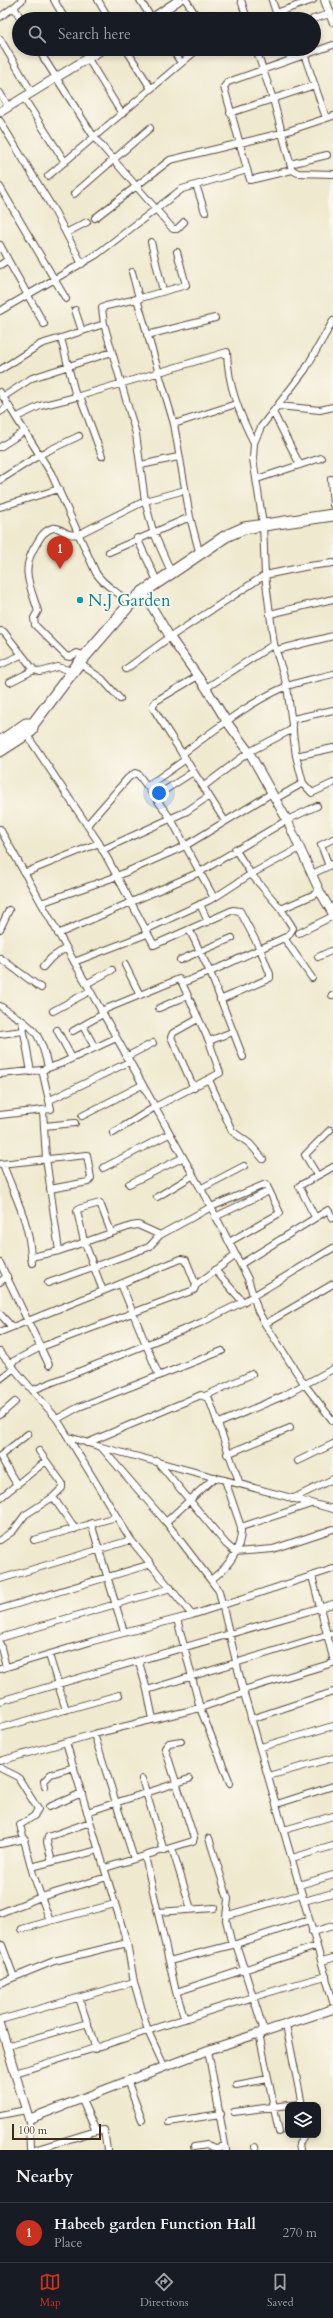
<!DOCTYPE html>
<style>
body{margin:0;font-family:Cardo,serif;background:#242831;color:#f1f3f6}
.controls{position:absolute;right:12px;bottom:12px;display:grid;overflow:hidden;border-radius:8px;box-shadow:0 2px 6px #0003}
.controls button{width:36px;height:36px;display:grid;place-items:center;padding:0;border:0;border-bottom:1px solid #363941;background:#171b24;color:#f1f3f6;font:20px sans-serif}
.scale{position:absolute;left:12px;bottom:10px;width:89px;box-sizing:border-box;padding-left:4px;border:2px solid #3b2a1e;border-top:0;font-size:11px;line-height:14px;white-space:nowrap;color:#3b2a1e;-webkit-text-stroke:3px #fbf7ec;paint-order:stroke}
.you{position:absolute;left:159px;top:793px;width:14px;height:14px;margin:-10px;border:3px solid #fff;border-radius:50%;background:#1a73e8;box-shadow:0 0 0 6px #1a73e833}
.badge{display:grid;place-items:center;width:26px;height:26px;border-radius:50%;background:#c8321e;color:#fff;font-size:13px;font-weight:700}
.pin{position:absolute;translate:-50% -33px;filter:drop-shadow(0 1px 2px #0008)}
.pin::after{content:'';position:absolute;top:21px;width:14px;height:12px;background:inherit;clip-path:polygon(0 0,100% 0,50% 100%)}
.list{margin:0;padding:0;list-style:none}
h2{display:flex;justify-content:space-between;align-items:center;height:52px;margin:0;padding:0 16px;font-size:17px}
h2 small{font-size:13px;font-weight:400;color:#9ea1a6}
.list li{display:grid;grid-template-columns:26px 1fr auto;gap:12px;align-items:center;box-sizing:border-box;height:60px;padding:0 16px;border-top:1px solid #363941}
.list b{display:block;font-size:15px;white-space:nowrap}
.list p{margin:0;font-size:13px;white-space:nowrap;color:#9ea1a6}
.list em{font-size:13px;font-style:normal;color:#9ea1a6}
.icon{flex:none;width:22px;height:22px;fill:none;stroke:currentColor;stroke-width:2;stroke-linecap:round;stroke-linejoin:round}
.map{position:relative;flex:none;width:333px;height:2150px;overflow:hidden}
.search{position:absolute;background:#171b24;box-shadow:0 2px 6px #0003;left:12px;right:12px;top:12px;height:44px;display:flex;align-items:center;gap:10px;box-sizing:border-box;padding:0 14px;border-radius:22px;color:#9ea1a6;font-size:15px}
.sheet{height:112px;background:#171b24}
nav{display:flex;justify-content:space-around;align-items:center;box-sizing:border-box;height:56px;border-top:1px solid #363941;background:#171b24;font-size:11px;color:#9ea1a6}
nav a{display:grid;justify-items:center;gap:2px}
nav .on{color:#c8321e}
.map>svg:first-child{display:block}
</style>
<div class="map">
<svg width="333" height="2150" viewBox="0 0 333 2150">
<rect width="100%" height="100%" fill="#fbf7ec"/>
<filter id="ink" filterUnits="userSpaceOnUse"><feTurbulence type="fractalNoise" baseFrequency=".025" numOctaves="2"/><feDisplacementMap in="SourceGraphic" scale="8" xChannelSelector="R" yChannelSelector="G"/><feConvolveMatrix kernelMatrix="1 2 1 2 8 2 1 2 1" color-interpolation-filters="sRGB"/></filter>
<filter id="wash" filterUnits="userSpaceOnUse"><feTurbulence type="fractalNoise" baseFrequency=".012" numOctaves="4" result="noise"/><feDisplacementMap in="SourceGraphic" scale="16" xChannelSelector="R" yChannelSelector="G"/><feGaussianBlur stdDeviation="0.9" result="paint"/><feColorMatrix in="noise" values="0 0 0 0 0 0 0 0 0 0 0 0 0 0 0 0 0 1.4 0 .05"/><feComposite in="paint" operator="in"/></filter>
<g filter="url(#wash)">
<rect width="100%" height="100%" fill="#efe9cf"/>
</g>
<g filter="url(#ink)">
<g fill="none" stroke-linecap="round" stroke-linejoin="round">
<g stroke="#564739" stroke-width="8">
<path id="street" d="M54,0L65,19
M98,0L109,19
M140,0L152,19
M186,0L198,19
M241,0L247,19
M272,0L278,19
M276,13L313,0
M0,17L14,7
M21,19L14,7L22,0
M313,19L330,14
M0,39L31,91
M333,45L228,82L224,87L250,180L292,170L298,173L333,174
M38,49L94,137L173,229H177L184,222
M82,49L122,114
M126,49L150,87
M172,49L181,63
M256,49L273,99L292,170
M287,49L290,58
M304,54L326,118
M0,93L8,106
M23,97L65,162
M230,113L315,85
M0,121L55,212L82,264
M290,164L327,155
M48,176L198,49
M196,185L205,212
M0,187L66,299
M74,194L150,128
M95,218L170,160L282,133L333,116
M66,233L87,222
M151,242L163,291
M0,245L8,260
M177,252L186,285L137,299L174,424L190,517L200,555
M0,265L8,260L44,324
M132,272L139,298
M137,299L106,306L102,308L104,324L136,434L145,501L153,531L172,574
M75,310L82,331
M0,311L96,255L182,189L247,170
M147,335L215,318
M0,370L41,344L61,338
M0,392L51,473L96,573C105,587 119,592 130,604
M80,396L102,456
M3,397L32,378L112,352
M76,397L61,338L104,324
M278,406L320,410L333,407
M0,412L9,406
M273,412L300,465
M17,417L40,406L76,397L227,352C228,386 239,413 254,443
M174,424L236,404
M0,447L25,431
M141,465L178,457
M257,479L321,458
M331,479L333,505
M0,480L41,454L79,436
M0,507L59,489
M137,538L158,583
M109,552L190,517
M270,614L333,599
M0,631L4,632L34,670L40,672L58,667L72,671
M277,650L333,636
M85,656L77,653L70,657L66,656L35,625L34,618L38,611C29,583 20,569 37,543C41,536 45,530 53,528C61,526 64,537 79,534L145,501L185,490
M79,663L102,679L120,699
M0,665L21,655
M126,669L170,637L265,575L309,566L333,563
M198,676L156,701L153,705V708L225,821
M10,682L34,670
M206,688L274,644
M293,719L333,710
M25,732L99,843
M182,754C215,730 248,703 285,687C300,681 318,678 333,674
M296,756L333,748
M303,783L312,793L333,783
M149,785L186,759
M204,786L249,752L293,729
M156,796L193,772
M275,799L303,783L296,756L287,686L274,644L270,614L265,575L263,524L253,459L254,443L261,427L305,370L333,321
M87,825L128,778L135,773L138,774L171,819L214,898
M0,829L211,1207L248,1279L258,1311L265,1324L305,1385L333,1421
M235,849L251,874L281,909L293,928L288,936L210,972L243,1057
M102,850L187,811L209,796
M329,866L321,845L333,839
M24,873L99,843L154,945L233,910L240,911L260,949L270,974V978L220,1000
M312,874L333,864
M41,903L115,877L185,846L272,793
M200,904L208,922
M281,909L320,892
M0,929L9,910
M145,930L214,898L251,874L300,848
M299,933L333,916
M58,934L200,872L287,820L317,806
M284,938L312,978
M318,957L333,950
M0,958L41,988
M180,960L232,938
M74,962L147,934
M125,965L140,995
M43,967L51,958L66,948
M86,984L112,970
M332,995H333
M0,1006C33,1028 39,1027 48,1067
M159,1008L187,996
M53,1011L90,991
M101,1011L179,979L182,983L210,972L190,931
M22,1021L31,1072
M83,1026L95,1048
M57,1030L72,1058
M73,1031L103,1014
M0,1034L23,1031
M209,1041L232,1032
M126,1057L153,1043
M0,1074L42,1070L60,1064L116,1038
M209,1080L232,1131L250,1144L263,1159
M194,1088L171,1037L173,1033L198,1019
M50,1100L129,1062
M43,1111L46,1158L59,1251
M0,1115L51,1109L42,1070
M82,1116L142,1085
M44,1126L75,1123
M113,1133L155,1107L220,1073L209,1041L182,983
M0,1164L87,1155L91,1178L88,1182L50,1189
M3,1164C15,1198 29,1219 31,1257
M103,1168L169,1134
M317,1175L305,1155L330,1130
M129,1184L182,1158
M200,1189L244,1166
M157,1197L192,1176
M215,1217L269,1191
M315,1217L299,1186L333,1167
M0,1263L49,1365
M32,1263L31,1257L59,1251L131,1226L138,1225L160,1235
M241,1264L328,1210L333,1218
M215,1270L243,1302
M0,1282L7,1276
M48,1283L149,1247L160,1235L211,1207L266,1184L280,1213L229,1242
M121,1284L159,1376
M103,1291L181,1259L186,1260L196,1285
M0,1314L12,1327
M265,1324L333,1284
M0,1332L103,1291L84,1241L77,1211L78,1209L100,1203L111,1232
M0,1352L57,1419L131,1540L192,1615
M10,1363L41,1347L194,1290L196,1285L236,1255
M0,1379L14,1368
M33,1390L200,1323L243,1302L333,1248
M205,1396L252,1374
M0,1415L15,1402
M57,1419L79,1407L222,1351
M217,1424L283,1396L333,1369
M69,1437L101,1447L333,1509
M87,1443L201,1395L209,1399L240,1484
M101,1447L166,1522L219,1591L243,1690L333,2002
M39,1451L62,1483V1488L53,1497L75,1529
M227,1454L290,1428
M0,1456L28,1434
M0,1456L17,1485
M157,1461L226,1544L235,1552L273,1549L333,1529
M298,1461L333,1444
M0,1498L46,1461
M292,1499L333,1479
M166,1522L215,1477
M91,1523L124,1632
M241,1527L311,1504
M0,1540L13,1531L25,1515L53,1497
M34,1540L116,1517
M312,1576L333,1658
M0,1579L131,1540
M212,1579C229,1566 242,1549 241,1527L225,1480
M0,1609L151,1564
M177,1619L200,1708L230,1783
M0,1638L171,1588
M0,1644L6,1667
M49,1655L66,1710
M139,1662L147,1690
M0,1669L93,1641L192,1615L333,1569
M243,1690L333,1663
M0,1701L333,1604
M153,1719L147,1690L333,1633
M251,1719L333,1692
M0,1728L119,1695
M94,1734L134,1859
M66,1742L127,1943L134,1982L148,2031L164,2066
M261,1747L333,1726
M0,1761L94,1734L200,1708L244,1693
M0,1768L18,1777L38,1809L34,1816L20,1825L33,1874L50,1921L22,1929
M268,1776L333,1758
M142,1779L164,1851
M45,1786L44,1781L51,1774L74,1767
M277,1804L333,1786
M49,1807L82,1793
M87,1812L189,1779
M284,1830L333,1816
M209,1838L228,1899L226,1917
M0,1844L25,1839
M172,1848L191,1909
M145,1856L176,1992L185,2019
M292,1858L333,1846
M52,1862L47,1842L48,1837L90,1822
M31,1867L99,1850
M105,1868L193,1841L194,1838L165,1748L169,1743L181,1741
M299,1885L333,1875
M304,1901L333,1893
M158,1912L214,1908
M0,1913L41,1897L107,1877
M50,1921L115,1904
M312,1932L333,1926
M236,1944L264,2031
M2,1945L14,1977
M232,1945L226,1920L228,1915L302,1894
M169,1961L236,1944L309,1920
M322,1961L333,1958
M0,1983L54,1961L127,1943
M176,1992L317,1946
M79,1998L96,2049
M0,2020L134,1982
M286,2025L302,2105
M259,2033L279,2132
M7,2046L88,2023
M208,2050L226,2150
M15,2073C119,2042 221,2004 326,1976
M127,2080L142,2120
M236,2085L268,2079
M291,2105L301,2104
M234,2112L288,2105
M0,2115L26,2110
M29,2119L30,2150
M169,2122L221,2114
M96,2131L104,2130L107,2150
M194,2147L207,2145L216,2148L225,2146
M255,2147L256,2150
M34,2150L96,2131L81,2098
M300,2150L299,2144L305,2135"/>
</g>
<g stroke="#564739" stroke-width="10">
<path id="secondary" d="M325,0L333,21
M151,19L179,0
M0,112L103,49
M143,592L170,637L206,688L227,722L249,752L287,820L320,892L333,914
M0,2024L29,2119L208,2050L333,2009"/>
</g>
<g stroke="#564739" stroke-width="13">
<path id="highway" d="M0,742L26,724H33
M0,751L31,731L33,724L79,663L130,604L143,592L226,536L244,528L333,515"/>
</g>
<use href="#street" stroke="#fff" stroke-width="6"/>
<use href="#secondary" stroke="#fff" stroke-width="8"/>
<use href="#highway" stroke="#fff" stroke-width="11"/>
</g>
</g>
<circle fill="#0f9aa8" stroke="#fbf7ec" stroke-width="1.5" cx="80" cy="600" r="4"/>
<g text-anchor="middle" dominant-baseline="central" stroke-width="3.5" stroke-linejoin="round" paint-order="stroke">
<g font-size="17" fill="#0d838f" stroke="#fbf7ec" text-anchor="start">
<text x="88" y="600">N.J Garden</text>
</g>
</g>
</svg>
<div class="controls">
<button><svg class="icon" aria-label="layers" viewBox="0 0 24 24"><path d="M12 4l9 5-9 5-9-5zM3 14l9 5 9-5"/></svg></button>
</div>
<div class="scale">100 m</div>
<div class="you"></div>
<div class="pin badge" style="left:60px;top:569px">1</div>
<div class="search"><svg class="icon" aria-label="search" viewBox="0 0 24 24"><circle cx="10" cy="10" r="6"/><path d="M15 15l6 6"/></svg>Search here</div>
</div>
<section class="sheet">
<h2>Nearby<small></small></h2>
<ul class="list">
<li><span class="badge">1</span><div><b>Habeeb garden Function Hall</b><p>Place</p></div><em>270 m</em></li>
</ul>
</section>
<nav>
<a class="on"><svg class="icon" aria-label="map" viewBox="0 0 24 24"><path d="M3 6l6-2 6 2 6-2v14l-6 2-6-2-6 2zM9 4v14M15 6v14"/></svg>Map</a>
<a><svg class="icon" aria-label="directions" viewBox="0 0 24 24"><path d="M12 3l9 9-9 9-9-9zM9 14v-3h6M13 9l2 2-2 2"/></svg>Directions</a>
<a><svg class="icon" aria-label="saved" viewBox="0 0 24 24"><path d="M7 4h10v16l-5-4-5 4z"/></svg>Saved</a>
</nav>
